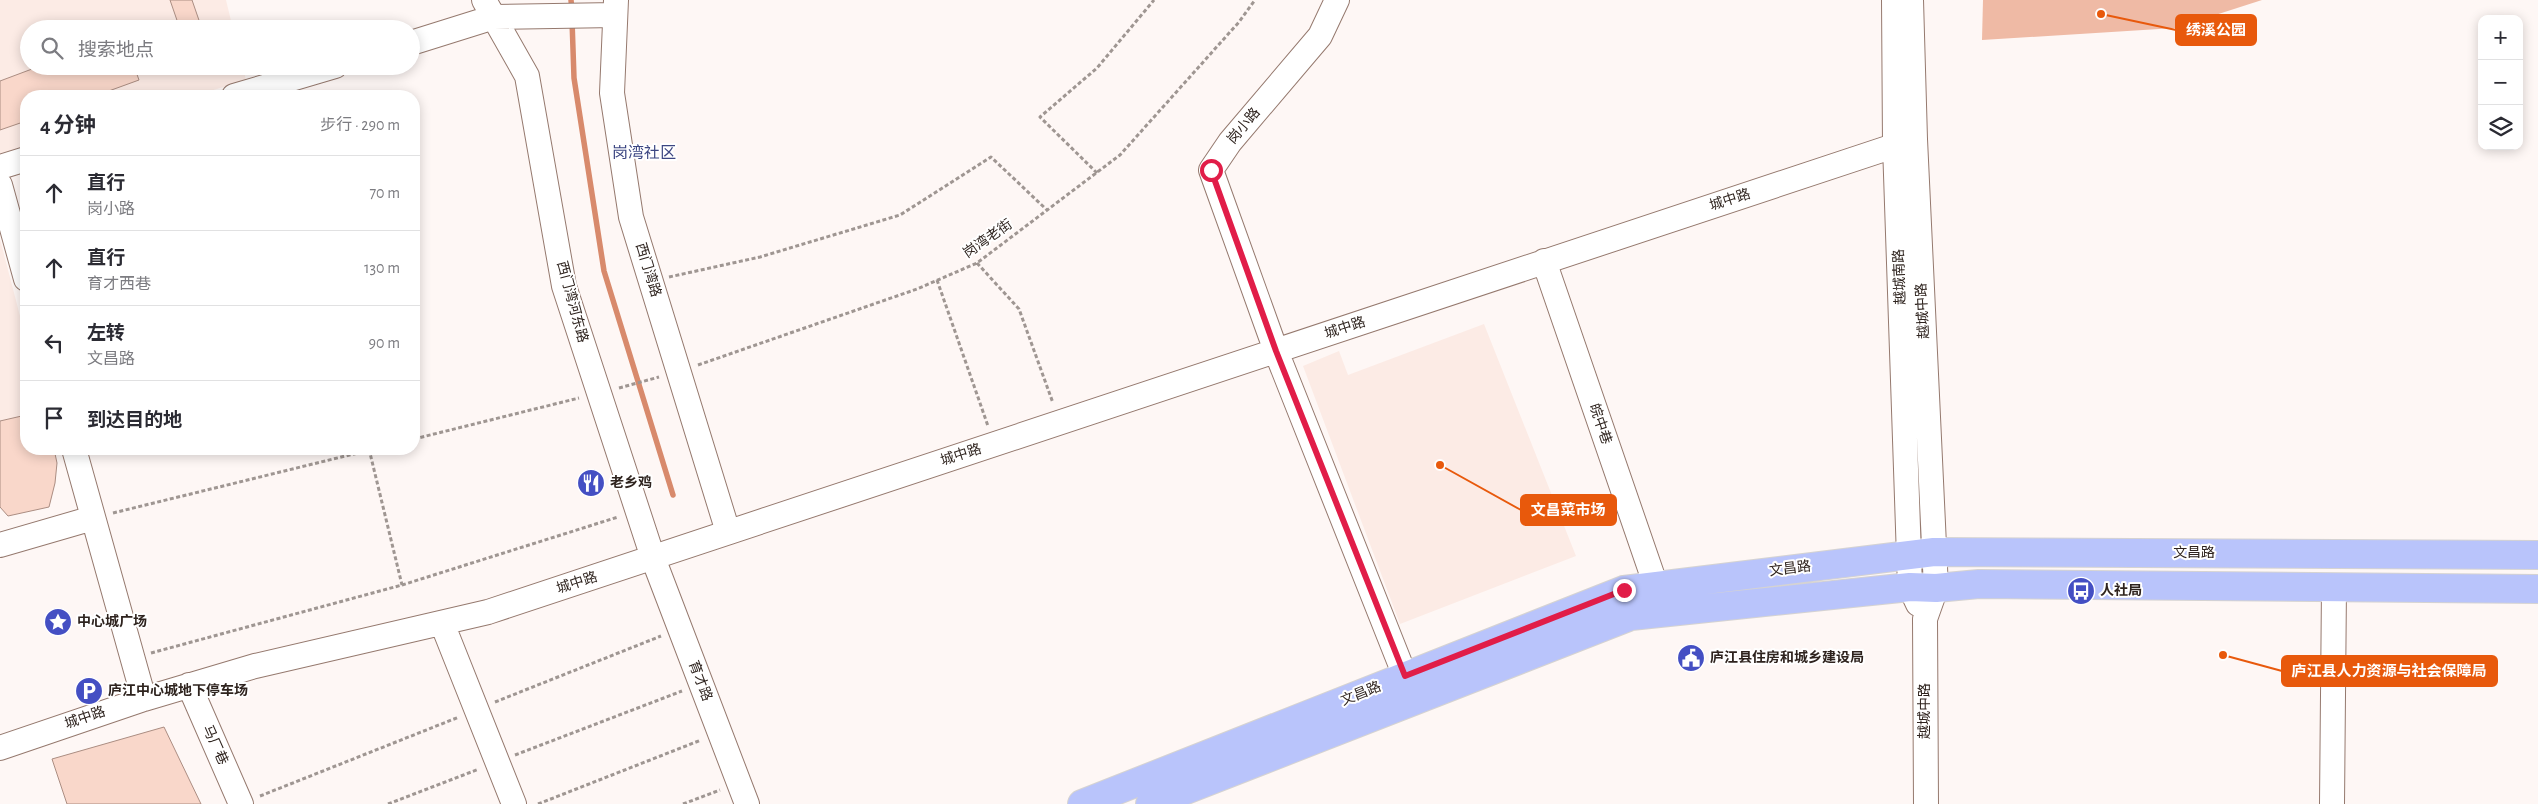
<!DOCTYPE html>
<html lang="zh">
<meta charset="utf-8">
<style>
body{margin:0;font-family:"Alegreya Sans","Noto Sans SC",sans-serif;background:#f7f7f7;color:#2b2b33}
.controls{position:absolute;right:15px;top:15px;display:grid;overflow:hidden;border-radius:10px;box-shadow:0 2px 12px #0003}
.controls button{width:45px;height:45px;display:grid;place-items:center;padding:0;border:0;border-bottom:1px solid #e1e1e2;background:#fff;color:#2b2b33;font:25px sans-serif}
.stop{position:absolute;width:15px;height:15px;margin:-11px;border:4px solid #e11d48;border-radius:50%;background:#fff}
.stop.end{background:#e11d48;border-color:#fff;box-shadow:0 1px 5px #0008}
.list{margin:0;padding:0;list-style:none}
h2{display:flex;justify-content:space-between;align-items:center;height:65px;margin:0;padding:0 20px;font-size:21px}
h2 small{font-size:16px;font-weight:400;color:#7c7c81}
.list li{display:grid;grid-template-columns:32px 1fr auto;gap:15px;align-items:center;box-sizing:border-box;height:75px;padding:0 20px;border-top:1px solid #e1e1e2}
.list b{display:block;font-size:19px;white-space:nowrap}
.list p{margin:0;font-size:16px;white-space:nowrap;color:#7c7c81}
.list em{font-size:16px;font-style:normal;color:#7c7c81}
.icon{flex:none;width:28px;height:28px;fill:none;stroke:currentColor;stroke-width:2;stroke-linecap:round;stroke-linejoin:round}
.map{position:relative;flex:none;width:2538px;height:804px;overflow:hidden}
.search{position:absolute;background:#fff;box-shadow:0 2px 12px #0003;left:20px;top:20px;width:400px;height:55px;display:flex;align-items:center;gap:12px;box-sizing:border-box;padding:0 18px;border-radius:28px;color:#7c7c81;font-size:19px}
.panel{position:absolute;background:#fff;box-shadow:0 2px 12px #0003;left:20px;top:90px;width:400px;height:365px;border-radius:20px}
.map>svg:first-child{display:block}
</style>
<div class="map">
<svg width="2538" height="804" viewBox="0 0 2538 804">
<rect width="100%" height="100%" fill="#fef7f5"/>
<path fill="#fcebe5" d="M0,0H226L233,29H29V66H243L246,80L194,96H26V146L0,155Z
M0,239L26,339V415L0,421Z
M1484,324L1576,556L1400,624L1303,366L1339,351L1348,375Z"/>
<path fill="#efbaa5" d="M1983,0H2262L2175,28L1982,40Z"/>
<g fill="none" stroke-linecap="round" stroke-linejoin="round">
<path stroke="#d88a6c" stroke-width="5.5" d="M571,0L572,11
M572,20L574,78L604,271L673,495"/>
</g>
<path fill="#f9d7ca" stroke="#ab8d82" d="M170,0H192L202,29H180Z
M40,66H134L139,80L95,96H26V121L0,130V81Z
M26,415V449H54L57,463L55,483L49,507L8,516L0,507V421Z
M164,727L201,804H67L52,759Z"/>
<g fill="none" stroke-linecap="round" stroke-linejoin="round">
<g stroke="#95796e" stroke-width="26">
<path id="minor" d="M484,0L527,76L564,286L653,558L747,804
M616,0L612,93L631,217L728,532
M1337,0L1320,36L1230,142L1211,170L1276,351L1405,676
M1894,0L1895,145L1910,587L1918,604
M1911,0L1915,139L1936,588L1925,619L1926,804
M411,43L494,17L615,15
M234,96L335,66
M0,167L26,159
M0,185L26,279
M1544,261L1656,586
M74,449L144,699
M0,545L93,518
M442,623L514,804
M189,685L241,804
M0,748L144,699L255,666L488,612L1915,139
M2332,804L2334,587"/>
</g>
<g stroke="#d5d3d2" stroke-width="30">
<path id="major" d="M1082,804L1624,590L1934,552L2538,555
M1150,804L1631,616L1910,587L1936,588L1979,584L2538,589"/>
</g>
<path stroke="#9f9692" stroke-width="3" stroke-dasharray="4 2.5" stroke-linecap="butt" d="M1097,173L1040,117L1097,68L1154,0
M977,263L1019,309L1053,403
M669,277L760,257L900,215L991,157L1047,210
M937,280L988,426
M698,365L917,289L977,263L1120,155L1239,22L1255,0
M619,388L659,377
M414,439L579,398
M369,449L402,585
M113,513L374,449
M151,653L402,585L618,517
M495,702L661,636
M515,755L682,691
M260,796L459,717
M388,804L479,769
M538,804L701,740
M683,804L720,790"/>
<use href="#minor" stroke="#fff" stroke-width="24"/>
<use href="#major" stroke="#b9c4fb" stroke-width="28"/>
</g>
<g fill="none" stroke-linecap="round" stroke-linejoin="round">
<path stroke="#e11d48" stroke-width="6" d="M1211,170L1276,351L1405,676L1624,590"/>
</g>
<defs>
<g id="restaurant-disc" transform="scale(1.4375)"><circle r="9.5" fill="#444fc3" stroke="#fff"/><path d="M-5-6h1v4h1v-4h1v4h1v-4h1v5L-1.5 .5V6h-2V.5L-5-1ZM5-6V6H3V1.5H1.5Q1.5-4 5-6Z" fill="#fff"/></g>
<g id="bus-disc" transform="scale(1.4375)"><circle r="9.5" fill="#444fc3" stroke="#fff"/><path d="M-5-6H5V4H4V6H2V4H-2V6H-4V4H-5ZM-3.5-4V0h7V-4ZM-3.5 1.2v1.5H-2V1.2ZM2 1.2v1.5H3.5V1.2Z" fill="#fff"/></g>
<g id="sight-disc" transform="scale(1.4375)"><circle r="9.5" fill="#444fc3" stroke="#fff"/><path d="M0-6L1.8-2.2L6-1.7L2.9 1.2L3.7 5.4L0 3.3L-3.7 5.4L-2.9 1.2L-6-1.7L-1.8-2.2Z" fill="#fff"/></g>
<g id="civic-disc" transform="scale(1.4375)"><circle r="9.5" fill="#444fc3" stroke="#fff"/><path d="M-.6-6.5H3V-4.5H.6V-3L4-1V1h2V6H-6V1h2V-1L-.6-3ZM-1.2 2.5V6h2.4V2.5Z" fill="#fff"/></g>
<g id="parking-disc" transform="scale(1.4375)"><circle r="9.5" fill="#444fc3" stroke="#fff"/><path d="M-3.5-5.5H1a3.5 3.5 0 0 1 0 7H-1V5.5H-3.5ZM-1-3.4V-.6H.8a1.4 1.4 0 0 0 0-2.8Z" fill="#fff"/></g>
</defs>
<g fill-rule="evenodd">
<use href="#restaurant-disc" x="591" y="483"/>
<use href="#bus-disc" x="2081" y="591"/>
<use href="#sight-disc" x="58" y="622"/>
<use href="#civic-disc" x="1691" y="658"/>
<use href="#parking-disc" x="89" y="691"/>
</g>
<g text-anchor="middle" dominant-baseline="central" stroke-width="4" stroke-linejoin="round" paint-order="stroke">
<g font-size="14" fill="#2e231e" stroke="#fff">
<text transform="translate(1244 126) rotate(-50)">岗小路</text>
<text transform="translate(1730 200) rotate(-18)">城中路</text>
<text transform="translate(988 239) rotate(-35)">岗湾老街</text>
<text transform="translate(648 270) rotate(73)">西门湾路</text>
<text transform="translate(1900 277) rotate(-92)">越城南路</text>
<text transform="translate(572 302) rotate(75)">西门湾河东路</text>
<text transform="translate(1923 311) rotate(-93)">越城中路</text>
<text transform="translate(1345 328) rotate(-18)">城中路</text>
<text transform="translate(1600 424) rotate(71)">皖中巷</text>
<text transform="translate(961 455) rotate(-18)">城中路</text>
<text x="2194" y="553">文昌路</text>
<text transform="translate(1790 569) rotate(-7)">文昌路</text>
<text transform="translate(577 583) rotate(-18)">城中路</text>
<text transform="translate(700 681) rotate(69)">育才路</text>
<text transform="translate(1361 694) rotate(-22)">文昌路</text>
<text transform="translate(1925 711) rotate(-90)">越城中路</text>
<text transform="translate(85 718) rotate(-19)">城中路</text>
<text transform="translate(215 745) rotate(66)">马厂巷</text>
</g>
<g font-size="14" font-weight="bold" fill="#2e231e" stroke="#fff" text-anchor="start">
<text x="610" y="483">老乡鸡</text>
<text x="2100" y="591">人社局</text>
<text x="77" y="622">中心城广场</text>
<text x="1710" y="658">庐江县住房和城乡建设局</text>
<text x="108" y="691">庐江中心城地下停车场</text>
</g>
<g font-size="16" fill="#3c4682" stroke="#fff">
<text x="644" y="153">岗湾社区</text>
</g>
</g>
<path fill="none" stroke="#e8590c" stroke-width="2" d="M2101 14L2176 30M1440 465L1521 510M2223 655L2282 671"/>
<g fill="#e8590c" stroke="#fff" stroke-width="2">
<circle cx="2101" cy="14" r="5"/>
<circle cx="1440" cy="465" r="5"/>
<circle cx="2223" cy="655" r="5"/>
</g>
<g fill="#e8590c" stroke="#e8590c" stroke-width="2">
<rect x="2176" y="15" width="80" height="30" rx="5"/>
<rect x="1521" y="495" width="95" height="30" rx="5"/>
<rect x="2282" y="656" width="215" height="30" rx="5"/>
</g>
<g font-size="15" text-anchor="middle" font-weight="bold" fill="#fff">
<text x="2216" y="35">绣溪公园</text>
<text x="1568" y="515">文昌菜市场</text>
<text x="2389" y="676">庐江县人力资源与社会保障局</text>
</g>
</svg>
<div class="controls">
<button>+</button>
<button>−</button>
<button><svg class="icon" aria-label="layers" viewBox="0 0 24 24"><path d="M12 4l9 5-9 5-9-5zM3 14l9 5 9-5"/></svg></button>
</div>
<div class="stop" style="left:1211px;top:170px"></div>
<div class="stop end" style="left:1624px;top:590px"></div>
<div class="search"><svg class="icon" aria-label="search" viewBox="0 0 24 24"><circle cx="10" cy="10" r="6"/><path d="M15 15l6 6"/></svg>搜索地点</div>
<section class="panel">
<h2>4 分钟<small>步行 · 290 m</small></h2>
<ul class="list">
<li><svg class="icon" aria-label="ahead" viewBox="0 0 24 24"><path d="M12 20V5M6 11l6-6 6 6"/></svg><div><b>直行</b><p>岗小路</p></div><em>70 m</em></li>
<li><svg class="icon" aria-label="ahead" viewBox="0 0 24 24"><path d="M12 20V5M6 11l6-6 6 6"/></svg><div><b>直行</b><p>育才西巷</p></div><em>130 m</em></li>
<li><svg class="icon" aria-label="left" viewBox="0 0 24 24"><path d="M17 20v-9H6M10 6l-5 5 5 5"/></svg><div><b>左转</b><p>文昌路</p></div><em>90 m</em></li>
<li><svg class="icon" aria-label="arrive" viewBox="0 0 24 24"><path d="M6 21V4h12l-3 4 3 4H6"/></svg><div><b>到达目的地</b></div></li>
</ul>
</section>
</div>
